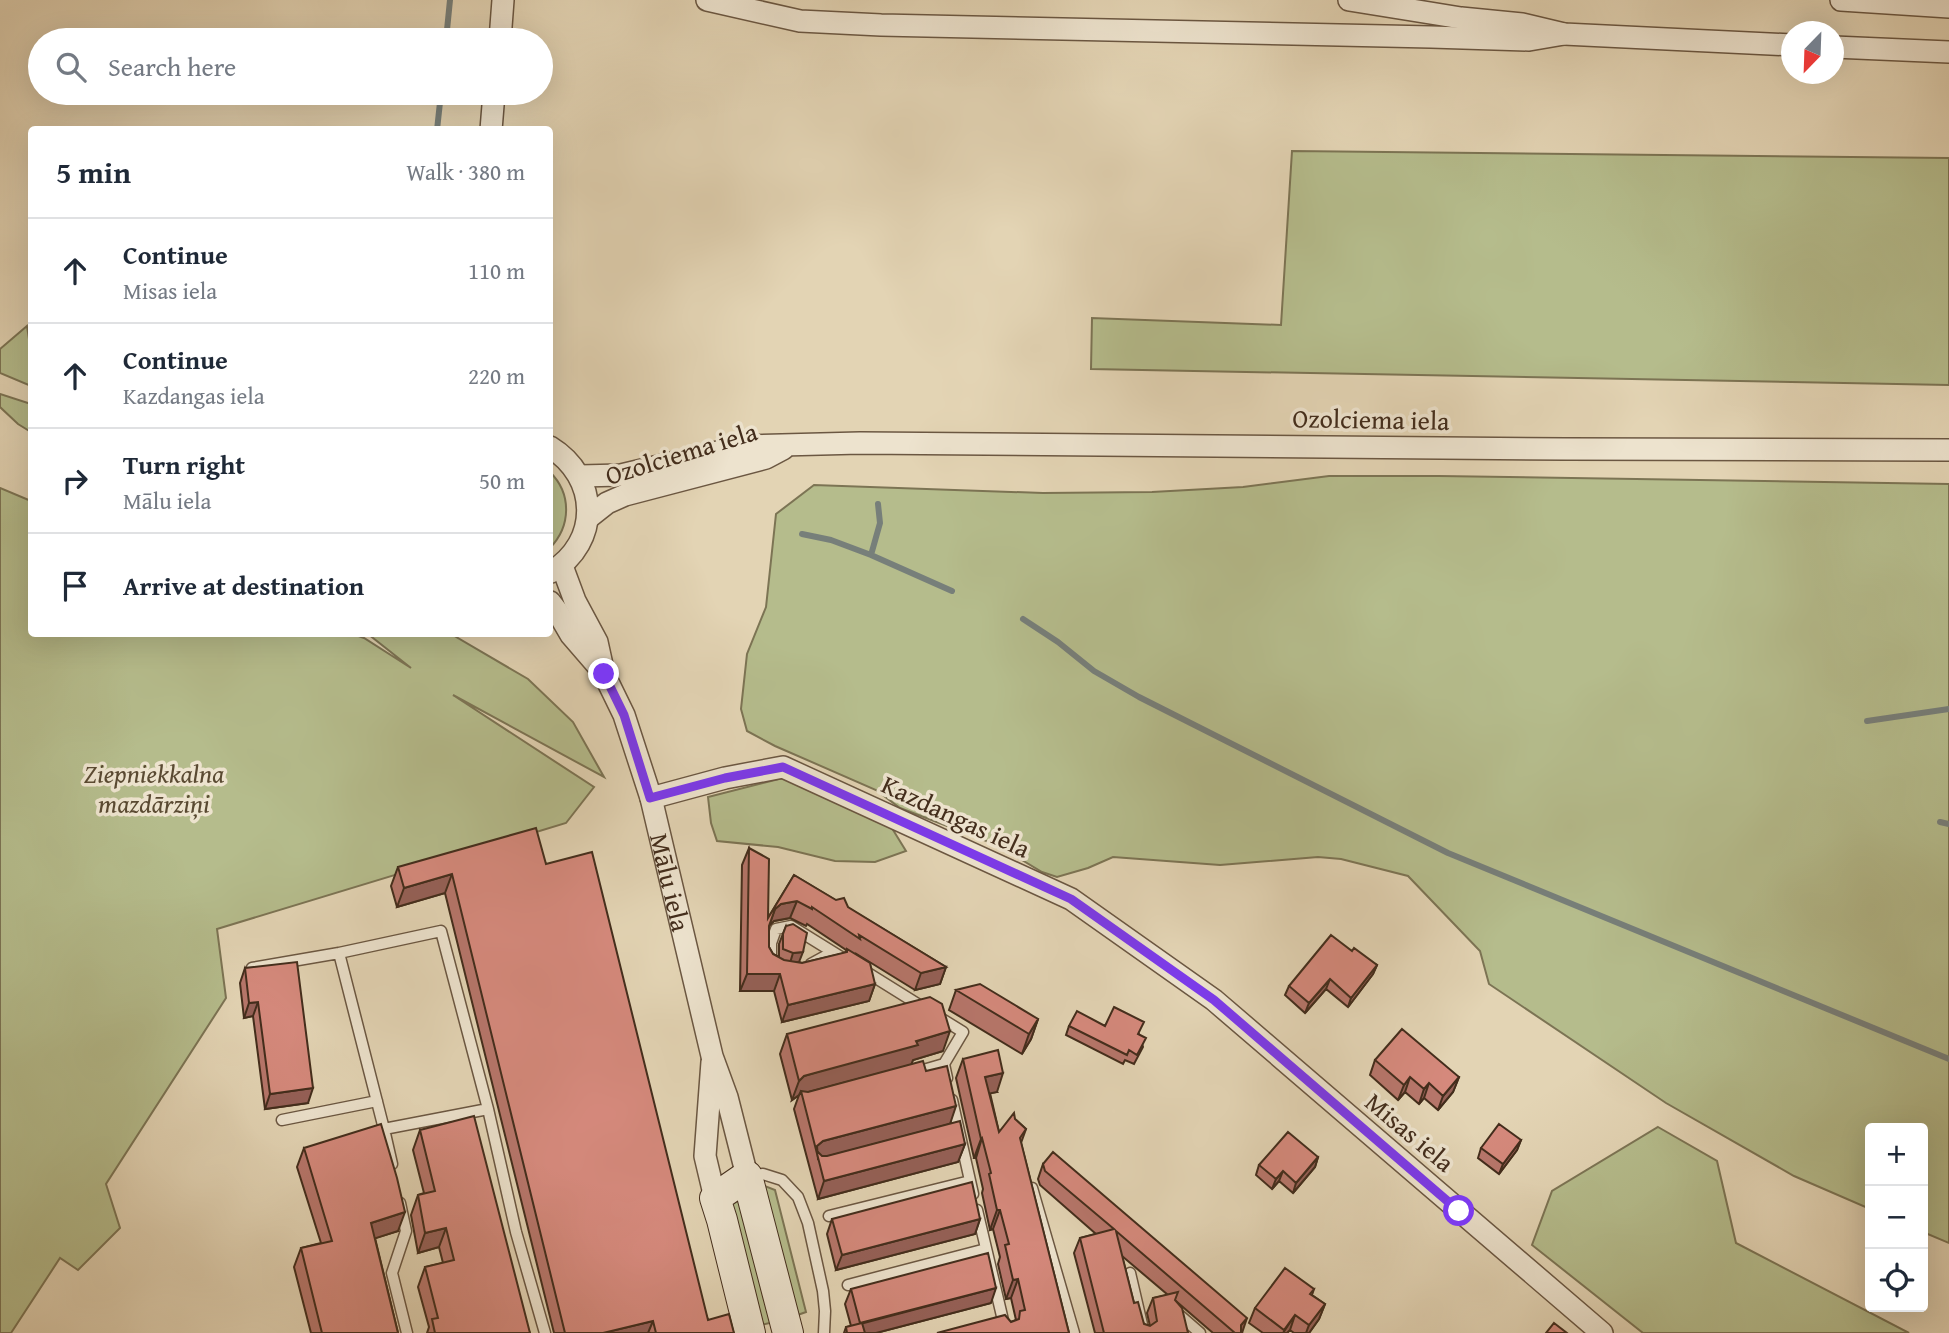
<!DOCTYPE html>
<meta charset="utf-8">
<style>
body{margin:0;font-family:"Gentium Book Plus",serif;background:#f2f2f3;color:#1f2937}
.controls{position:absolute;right:21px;bottom:21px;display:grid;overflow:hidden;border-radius:7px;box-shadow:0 7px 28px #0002}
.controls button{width:63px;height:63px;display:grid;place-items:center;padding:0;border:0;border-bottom:2px solid #e0e1e3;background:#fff;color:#1f2937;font:35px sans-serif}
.compass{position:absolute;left:1781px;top:21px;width:63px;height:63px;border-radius:50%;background:#fff;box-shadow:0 7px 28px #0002;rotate:203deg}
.stop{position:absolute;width:21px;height:21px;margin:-16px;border:5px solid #7c3aed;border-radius:50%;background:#fff}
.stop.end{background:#7c3aed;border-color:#fff;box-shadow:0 2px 7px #0008}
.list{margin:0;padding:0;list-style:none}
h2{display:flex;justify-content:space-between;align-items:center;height:91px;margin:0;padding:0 28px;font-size:30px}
h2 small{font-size:23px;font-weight:400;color:#747a83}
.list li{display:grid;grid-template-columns:46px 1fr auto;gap:21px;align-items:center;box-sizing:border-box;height:105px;padding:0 28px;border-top:2px solid #e0e1e3}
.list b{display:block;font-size:26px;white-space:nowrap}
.list p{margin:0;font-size:23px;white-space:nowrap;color:#747a83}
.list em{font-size:23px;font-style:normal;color:#747a83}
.icon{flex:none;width:38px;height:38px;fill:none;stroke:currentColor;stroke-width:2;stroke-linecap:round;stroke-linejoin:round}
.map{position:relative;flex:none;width:1949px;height:1333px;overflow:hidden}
.search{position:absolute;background:#fff;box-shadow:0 7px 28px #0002;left:28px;top:28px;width:525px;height:77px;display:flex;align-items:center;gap:18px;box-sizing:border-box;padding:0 24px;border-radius:38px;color:#747a83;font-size:26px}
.panel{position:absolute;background:#fff;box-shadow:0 7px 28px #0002;left:28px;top:126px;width:525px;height:511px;border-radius:7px}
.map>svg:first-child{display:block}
</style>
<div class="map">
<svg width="1949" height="1333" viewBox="0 0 1949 1333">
<rect width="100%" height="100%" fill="#e3d4b4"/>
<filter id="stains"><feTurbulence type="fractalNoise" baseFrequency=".00286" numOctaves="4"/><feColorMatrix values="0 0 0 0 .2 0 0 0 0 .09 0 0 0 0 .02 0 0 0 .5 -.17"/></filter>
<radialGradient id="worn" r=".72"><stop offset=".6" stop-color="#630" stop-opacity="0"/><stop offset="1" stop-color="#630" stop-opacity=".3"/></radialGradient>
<path fill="#b5bc8c" stroke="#7c7454" stroke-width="2" d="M1292,151L1949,158V385L1091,369L1092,318L1281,325Z
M27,326L31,352V386L0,373V349Z
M0,394L31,404V432L18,424L0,407Z
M550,472C572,494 571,526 550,548Z
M1329,476H1439L1949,484V1243L1923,1232V1128H1870V1209L1794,1176L1666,1103L1489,984L1480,951L1408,876L1341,859L1318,857L1220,865L1113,857L1088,868L1057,877L1042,872L997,845L900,808L876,790L775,746L747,731L741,709L747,654L766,607L776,514L814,485L1043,493L1152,492L1243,487Z
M0,488L31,501L32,634H353L364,638L411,668L368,634H451L528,679L573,722L604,777L453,695L594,787L566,823L217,929L226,998L106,1184L120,1228L78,1270L60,1258L11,1333H0Z
M783,778L890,825L906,851L875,862L835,861L778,847L717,841L711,823L708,797Z
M1658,1127L1717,1161L1736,1243L1909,1333H1643L1532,1245L1552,1191Z
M762,1185L775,1190L806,1312L795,1316Z
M741,1198L774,1322L756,1326L730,1201Z"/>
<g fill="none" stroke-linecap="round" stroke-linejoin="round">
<path stroke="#777f7a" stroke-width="6" d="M446,40L450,0
M437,130L441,93
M878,504L880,523L871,555L952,591
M802,534L831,540L871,555
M1023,619L1058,642L1094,671L1139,697L1448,853L1949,1059
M1867,721L1949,709
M1940,822L1949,824"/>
<g stroke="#6b5742" stroke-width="13">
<path id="lane" d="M771,961V943L776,929L791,926L849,962
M811,964L833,952
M252,968L339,953
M863,970L924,1008
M937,1016L963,1032L944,1064L947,1078
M913,1073L944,1064
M952,1100L973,1194
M282,1120L377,1101
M384,1129L339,953L441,931L488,1109
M392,1164L384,1129L488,1109L516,1232L545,1333
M749,1176L763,1174L782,1180L798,1197L808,1223L823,1291L825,1311L824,1333
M1032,1188L1074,1333
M400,1203L406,1231L392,1273L407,1333
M977,1210L1006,1333
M829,1216L970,1181
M1130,1273L1144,1333
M848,1285L986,1249
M1177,1313L1200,1333"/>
</g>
<g stroke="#6b5742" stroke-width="24">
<g id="street">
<path d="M707,0L800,21L881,25L1431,37L1529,40L1564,34"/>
<path d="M1349,0L1461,18L1522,24L1564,34L1792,45"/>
<path d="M1841,0L1949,7"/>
<path d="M500,40L503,0"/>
<path d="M1834,47L1949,52"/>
<path d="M491,130L494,93"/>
<path d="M550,447C599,477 601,542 551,572"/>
<path d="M580,476L621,475L743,446L860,443L1566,449L1949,450"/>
<path d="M588,518L607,503L625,495L766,458L783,449"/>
<path id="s1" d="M562,566L575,601L597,642L604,674L624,715L651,798L712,1056L727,1097L747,1176"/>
<path d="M550,602L557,611L571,635L603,672"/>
<path d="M651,798L725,778L783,767L1071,899L1214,1000L1602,1333"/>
<path d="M712,1062L705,1156L715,1198"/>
</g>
</g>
<g stroke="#432d1c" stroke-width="32">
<path id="secondary" d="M750,1333L722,1220L715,1198L747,1176L788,1333"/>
</g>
<use href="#lane" stroke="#ede3ce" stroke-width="10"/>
<use href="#street" stroke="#ede3ce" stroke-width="21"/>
<use href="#secondary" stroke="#ede3ce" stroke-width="30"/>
</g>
<path fill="#b7766b" stroke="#432d1c" stroke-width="2" fill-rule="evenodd" d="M749,848L768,918L794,875L946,967L940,984L915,990L855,953L875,984L869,1001L782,1022L774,991H740L742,865ZM790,918L806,926L807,924L846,950L845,953L802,963L799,962L786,926L779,944V957L773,954L769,947V925L774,921Z
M546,864L708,1320L734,1333H554L445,893L397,907L391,886L398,867Z
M1352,951L1377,965L1373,974L1348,1007L1326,989L1305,1013L1285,995L1289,986Z
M245,968L308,1103L265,1109L253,1016L244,1018L240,983Z
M956,990L1038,1019L1031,1039L1022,1054L949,1010Z
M1069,1026H1105L1139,1034L1143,1047L1134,1064L1125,1060L1123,1064L1066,1035Z
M787,1034L943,1051L913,1060L911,1065L950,1124L965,1144L958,1162L818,1199L794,1109L799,1095L792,1100L780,1054Z
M963,1059L997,1092L990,1093L999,1132L1015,1119L1026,1129L1021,1143L1069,1333L1011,1322L1016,1320L1011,1298L1006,1299L998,1264L1000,1257L993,1229L990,1230L982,1193L983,1189L976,1158H974L956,1078Z
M1375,1060L1459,1077L1453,1092L1438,1110L1424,1098L1419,1104L1405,1092L1398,1100L1370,1075Z
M420,1130L530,1333H427L429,1327L418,1287L425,1267L443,1263L439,1247L418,1253L411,1215L418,1195L424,1193L413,1150Z
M1521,1140L1517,1150L1499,1174L1478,1158L1481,1148Z
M304,1148L398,1231L375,1238L398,1333H311L294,1267L301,1248L321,1243L297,1167Z
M1318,1157L1315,1167L1293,1193L1279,1181L1272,1189L1256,1175L1259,1165Z
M1043,1164L1242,1333H1213L1177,1302L1188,1333H1095L1074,1253L1080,1238L1096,1234L1040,1185L1038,1179ZM1122,1256L1168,1295L1153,1298L1147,1313L1150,1326L1144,1324L1134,1303Z
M832,1219H980L975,1234L836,1270L827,1234Z
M851,1289L991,1303L876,1333H844L846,1327L851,1326L845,1304Z
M1314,1289L1312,1295L1325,1304L1319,1319L1309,1333H1294L1290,1330L1287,1333H1263L1249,1323L1255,1308Z"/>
<path fill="#956057" stroke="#432d1c" stroke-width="2" d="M452,874L445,893L397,907L404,888Z
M797,901L790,918L774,921L769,926L775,909L781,904Z
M803,952L799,962L790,963L793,953Z
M1377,965L1373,974L1348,1007L1351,998Z
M946,967L940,984L915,990L921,973Z
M747,974H780L774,991H740Z
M1330,979L1326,989L1305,1013L1309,1003Z
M875,984L869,1001L782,1022L788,1005Z
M258,1002L253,1016L244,1018L249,1003Z
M1038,1019L1031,1039L1022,1054L1029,1034Z
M950,1031L943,1051L913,1060L911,1065L801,1094V1091L799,1095L792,1100L799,1081L804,1076Z
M1003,1073L997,1092L978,1096L985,1077Z
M1410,1077L1405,1092L1398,1100L1404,1085Z
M1459,1077L1453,1092L1438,1110L1443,1096Z
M1429,1083L1424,1098L1419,1104L1424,1089Z
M313,1088L308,1103L265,1109L270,1094Z
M956,1106L950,1124L818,1159L817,1146L823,1141Z
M982,1138L976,1158H974L981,1139Z
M1521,1140L1517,1150L1499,1174L1503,1164Z
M965,1144L958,1162L818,1199L824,1181Z
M1318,1157L1315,1167L1293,1193L1296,1183Z
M1283,1171L1279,1181L1272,1189L1276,1179Z
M997,1210H1000L993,1229L990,1230Z
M405,1212L398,1231L364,1242L371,1223Z
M980,1219L975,1234L836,1270L842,1255Z
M446,1228L439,1247L418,1253L425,1233Z
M1018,1279L1011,1298L1006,1299L1013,1280Z
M996,1288L991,1303L876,1333H857L860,1324Z
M1325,1304L1319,1319L1309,1333H1306L1309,1325Z
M1295,1315L1290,1330L1287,1333H1283Z
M1247,1318L1242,1333H1239L1241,1325Z
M653,1321L648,1333H603Z"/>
<path fill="#d5897c" stroke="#432d1c" stroke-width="2" d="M536,828L546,864L592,852L708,1320L729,1314L734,1333H656L653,1321L603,1333H565L452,874L404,888L398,867Z
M749,848L769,859L768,918L794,875L836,900L844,898L848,907L946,967L921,973L859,935L860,939L812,907V909L797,901L781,904L775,909L769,926V947L773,954L784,960L802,963L847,952V949L870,963L875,984L788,1005L780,974H747Z
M793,924L807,933L803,952L793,953L783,949V934L786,926Z
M1331,935L1352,951L1354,948L1377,965L1351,998L1330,979L1309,1003L1289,986Z
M297,962L313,1088L270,1094L258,1002L249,1003L245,968Z
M980,984L1038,1019L1029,1034L956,990Z
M930,997L942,1004L950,1031L916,1041L918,1045L804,1076L799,1081L787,1034Z
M1114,1007L1144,1022L1138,1034L1146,1038L1137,1055L1129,1050L1127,1055L1069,1026L1077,1011L1105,1026Z
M1402,1029L1459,1077L1443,1096L1429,1083L1424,1089L1410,1077L1404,1085L1375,1060Z
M998,1050L1003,1073L985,1077L999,1132L1014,1113L1015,1119L1026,1129L1020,1138L1069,1333H937L1005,1315L1011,1322L1019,1319L1020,1311L1025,1310L1018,1279L1013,1280L1005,1245L1009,1244L1000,1210H997L989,1174L991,1173L982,1138L981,1139L963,1059Z
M923,1061L926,1071L947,1066L956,1106L823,1141L817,1146V1151L822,1156H827L960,1121L965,1144L824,1181L801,1091L808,1092Z
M474,1116L530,1333H435L432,1319L438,1318L425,1267L454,1260L446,1228L425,1233L418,1195L435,1191L420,1130Z
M381,1124L397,1178L405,1212L371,1223L398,1333H322L301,1248L332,1241L304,1148Z
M1499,1124L1521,1140L1503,1164L1481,1148Z
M1288,1132L1318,1157L1296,1183L1283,1171L1276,1179L1259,1165Z
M1053,1152L1247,1318L1241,1325V1333H1235L1116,1231L1134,1303L1138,1302L1144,1324L1150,1326L1157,1321L1153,1298L1178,1292L1175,1300L1182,1308L1188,1333H1104L1080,1238L1114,1229L1045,1171L1043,1164Z
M972,1182L980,1219L842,1255L832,1219Z
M988,1253L996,1288L860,1323L851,1289Z
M1285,1268L1314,1289L1310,1294L1325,1304L1309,1325L1295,1315L1284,1330L1255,1308Z
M862,1323L865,1333H847L846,1327Z
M1554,1323L1567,1333H1546Z"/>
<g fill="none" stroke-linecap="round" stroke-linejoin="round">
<path stroke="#7c3aed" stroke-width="9" d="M604,674L624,715L650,798L725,778L783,767L1071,899L1214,1000L1459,1211"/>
</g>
<g text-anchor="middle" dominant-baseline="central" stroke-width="7" stroke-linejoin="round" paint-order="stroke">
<g font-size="26" fill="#432d1c" stroke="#ede3ce">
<text transform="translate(1371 419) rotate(1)">Ozolciema iela</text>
<text transform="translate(681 453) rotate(-17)">Ozolciema iela</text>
<text transform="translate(956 816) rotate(25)">Kazdangas iela</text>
<text stroke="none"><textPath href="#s1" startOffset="336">Mālu iela</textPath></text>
<text transform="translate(1410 1132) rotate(40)">Misas iela</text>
</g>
<g font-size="26" font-style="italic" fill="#5a4a32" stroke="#ede3ce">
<text x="154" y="773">Ziepniekkalna<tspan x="154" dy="30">mazdārziņi</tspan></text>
</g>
</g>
<rect width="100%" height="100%" filter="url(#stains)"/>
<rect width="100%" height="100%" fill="url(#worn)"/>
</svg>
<div class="controls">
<button>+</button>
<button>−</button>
<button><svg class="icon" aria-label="locate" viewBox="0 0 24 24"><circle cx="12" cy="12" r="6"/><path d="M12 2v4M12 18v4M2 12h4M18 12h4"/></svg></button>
</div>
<svg class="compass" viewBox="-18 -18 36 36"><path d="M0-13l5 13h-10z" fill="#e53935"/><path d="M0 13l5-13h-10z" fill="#747a83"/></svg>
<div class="stop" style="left:1459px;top:1211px"></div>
<div class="stop end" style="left:604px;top:674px"></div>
<div class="search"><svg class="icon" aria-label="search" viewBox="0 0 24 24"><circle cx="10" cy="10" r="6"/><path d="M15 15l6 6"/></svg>Search here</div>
<section class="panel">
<h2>5 min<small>Walk · 380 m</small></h2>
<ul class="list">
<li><svg class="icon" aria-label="ahead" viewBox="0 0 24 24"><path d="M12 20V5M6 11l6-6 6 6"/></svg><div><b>Continue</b><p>Misas iela</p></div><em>110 m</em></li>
<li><svg class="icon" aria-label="ahead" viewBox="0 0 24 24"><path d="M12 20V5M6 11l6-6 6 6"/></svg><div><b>Continue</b><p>Kazdangas iela</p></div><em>220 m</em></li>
<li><svg class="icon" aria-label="right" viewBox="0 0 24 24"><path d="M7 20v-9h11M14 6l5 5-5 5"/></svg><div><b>Turn right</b><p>Mālu iela</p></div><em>50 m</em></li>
<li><svg class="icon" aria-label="arrive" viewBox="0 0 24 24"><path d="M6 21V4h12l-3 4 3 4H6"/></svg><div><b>Arrive at destination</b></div></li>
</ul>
</section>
</div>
